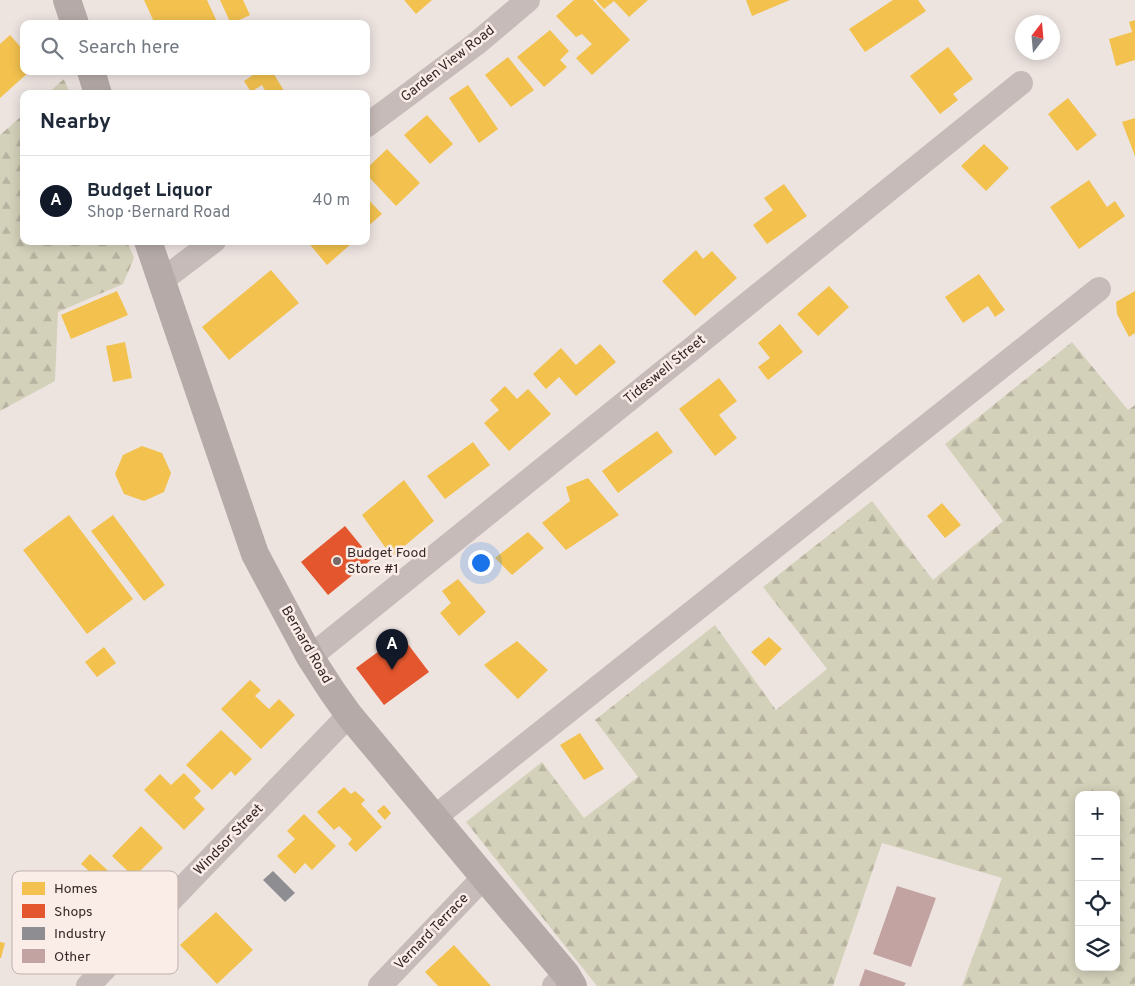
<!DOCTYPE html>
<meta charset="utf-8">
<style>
body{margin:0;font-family:Overpass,sans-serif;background:#f6f6f7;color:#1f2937}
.controls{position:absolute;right:15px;bottom:15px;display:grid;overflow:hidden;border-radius:10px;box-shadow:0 2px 12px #0003}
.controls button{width:45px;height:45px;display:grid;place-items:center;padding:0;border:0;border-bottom:1px solid #e0e1e3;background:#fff;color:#1f2937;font:25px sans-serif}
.compass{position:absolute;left:1015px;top:15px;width:45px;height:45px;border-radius:50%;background:#fff;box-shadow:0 2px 12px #0003;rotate:16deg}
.you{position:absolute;left:480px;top:562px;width:18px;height:18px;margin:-12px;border:4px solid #fff;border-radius:50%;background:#1a73e8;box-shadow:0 0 0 8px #1a73e833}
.badge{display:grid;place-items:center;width:32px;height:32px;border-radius:50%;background:#111827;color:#fff;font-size:16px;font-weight:700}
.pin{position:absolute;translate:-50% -41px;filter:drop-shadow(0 1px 2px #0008)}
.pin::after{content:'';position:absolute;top:26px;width:18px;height:15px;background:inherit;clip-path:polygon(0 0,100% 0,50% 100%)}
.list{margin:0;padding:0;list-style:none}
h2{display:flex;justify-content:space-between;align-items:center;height:65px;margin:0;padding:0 20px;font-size:21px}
h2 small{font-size:16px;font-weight:400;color:#747a83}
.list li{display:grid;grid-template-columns:32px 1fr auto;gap:15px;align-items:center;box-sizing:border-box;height:90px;padding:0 20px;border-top:1px solid #e0e1e3}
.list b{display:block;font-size:19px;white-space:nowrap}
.list p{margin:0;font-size:16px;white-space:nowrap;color:#747a83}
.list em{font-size:16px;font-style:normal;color:#747a83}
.icon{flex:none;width:28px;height:28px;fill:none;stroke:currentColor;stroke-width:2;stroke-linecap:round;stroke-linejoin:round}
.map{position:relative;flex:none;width:1135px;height:986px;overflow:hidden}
.search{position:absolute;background:#fff;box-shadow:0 2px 12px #0003;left:20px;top:20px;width:350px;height:55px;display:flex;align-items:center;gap:12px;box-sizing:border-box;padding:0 18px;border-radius:10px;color:#747a83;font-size:19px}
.panel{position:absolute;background:#fff;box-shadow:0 2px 12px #0003;left:20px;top:90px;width:350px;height:155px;border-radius:10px}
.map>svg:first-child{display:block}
</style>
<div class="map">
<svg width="1135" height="986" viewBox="0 0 1135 986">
<defs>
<pattern id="forest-firs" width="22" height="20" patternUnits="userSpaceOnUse" patternTransform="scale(1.25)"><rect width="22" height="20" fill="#d4d1ba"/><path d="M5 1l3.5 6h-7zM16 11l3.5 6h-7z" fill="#b7b3a0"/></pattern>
</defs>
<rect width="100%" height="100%" fill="#ede4e0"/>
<path fill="url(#forest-firs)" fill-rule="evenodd" d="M64,79L70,94H47Z
M24,114V241H127L134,258L123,284L58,312L55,381L0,411V135Z
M1072,342L1128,410L1135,405V986H962L1002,878L882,843L833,986H597L466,822L542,762L584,818L638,777L595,720L715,625L776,710L827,669L763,587L872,501L933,580L1003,521L945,444ZM1079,795H1116V967H1079Z"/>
<path fill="#f2c14e" d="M144,0H207L218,24H155Z
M220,0H243L250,15L231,24Z
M404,0H432L416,14Z
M574,0H593L630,40L592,75L576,58L592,44L582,34L576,37L556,16Z
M596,0H648L629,17L614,1L604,9Z
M746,0H790L752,16Z
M893,0H918L926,11L865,52L849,29Z
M1135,20V60L1116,66L1109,39L1132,32L1129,22Z
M550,30L569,51L560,60L567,67L544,87L517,57Z
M10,35L24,51V71H30L0,98V44Z
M948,47L973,79L953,94L958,100L940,114L910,76Z
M508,57L534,90L511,107L485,75Z
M259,71H272L286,94H267L262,85L251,92L244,81Z
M468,85L498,129L479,143L449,98Z
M1068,98L1097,135L1077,151L1048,114Z
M427,115L453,144L430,164L404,135Z
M1135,118V156L1122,122Z
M984,144L1009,168L986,191L961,166Z
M387,149L420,183L396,206L366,174V169Z
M1089,180L1107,207L1115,201L1125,216L1079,249L1050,207Z
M784,184L807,216L767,244L753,225L773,210L764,198Z
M366,197L382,214L366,228Z
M307,241H348L351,244L327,265Z
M696,250L703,259L712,251L737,278L695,316L662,281Z
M271,270L299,303L229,360L202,327Z
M979,274L1005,310L995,317L988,306L963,323L945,297Z
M829,286L849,307L818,336L797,314Z
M117,291L128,315L71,339L61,315Z
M1135,291V333L1129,337L1117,314L1116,302Z
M780,324L803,352L768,380L758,367L770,358L758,343Z
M125,342L132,378L113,382L106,346Z
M600,344L616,362L576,396L559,377L546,389L533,374L561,348L576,365Z
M719,378L737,401L719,415L737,438L715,456L679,409Z
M505,386L517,399L528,389L551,414L509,451L484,423L499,410L490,400Z
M657,431L673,452L618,493L602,471Z
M473,442L490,465L445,499L427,476Z
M142,446L162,453L171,473L164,492L144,501L124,494L115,474L123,455Z
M588,478L619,515L566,550L542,523L570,501L566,487Z
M404,480L434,521L394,555L387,550L362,515Z
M942,503L961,525L945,538L927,516Z
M69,515L133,599L87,634L23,550Z
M113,515L165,585L144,601L91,531Z
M528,532L544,548L512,575L495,558Z
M458,579L486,612L459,636L440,613L451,603L442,591Z
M769,637L782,649L765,666L751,652Z
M517,641L548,670L518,699L484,665Z
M104,647L116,663L97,677L85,662Z
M250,680L261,690L255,696L269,709L279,699L295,715L261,749L221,709Z
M221,730L252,759L235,776L231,771L212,790L186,765Z
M580,733L604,769L584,780L560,745Z
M184,773L201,791L194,798L205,809L184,830L144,790L160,774L171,785Z
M344,787L351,794L355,791L365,800L361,804L382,827L356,852L348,844L352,839L339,826L334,830L317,812Z
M384,805L391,813L385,820L377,811Z
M304,814L336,846L312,870L305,863L295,874L277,856L295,839L287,831Z
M141,826L163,848L134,877L112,856Z
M90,854L119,881L110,891L98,880L89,890L100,901L90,911L62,883L72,873L78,880L88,870L81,864Z
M216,912L253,950L217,984L180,945Z
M0,942L5,943L1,958H0Z
M454,945L491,986H438L425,972Z"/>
<path fill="#e4572e" d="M345,526L372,559L328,595L301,562Z
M401,635L429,672L384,705L356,668Z"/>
<path fill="#8d8d92" d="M273,871L295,893L285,902L263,880Z"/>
<path fill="#c2a3a1" d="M897,886L936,898L911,967L873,954Z
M865,969L906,983L904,986H859Z"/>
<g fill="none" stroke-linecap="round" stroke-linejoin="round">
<path stroke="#c6bbb9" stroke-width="24" d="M366,126L476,44L528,0
M161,281L214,241
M310,657L1021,83
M435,817L1099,289
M88,986L349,715
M380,986L484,877
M554,986L566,974"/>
<path stroke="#b5aaa8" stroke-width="28" d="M67,0L75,24
M91,71L98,94
M148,241L255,554L310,657L332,691L349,715L484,877L566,974L573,986"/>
</g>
<circle fill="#776a68" stroke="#faece7" stroke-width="2" cx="337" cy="561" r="5"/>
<g text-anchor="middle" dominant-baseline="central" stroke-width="5" stroke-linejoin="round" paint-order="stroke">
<g font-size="14" fill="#372827" stroke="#faece7">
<text transform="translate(448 64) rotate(-38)">Garden View Road</text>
<text transform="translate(665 370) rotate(-39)">Tideswell Street</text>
<text transform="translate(306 645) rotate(60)">Bernard Road</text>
<text transform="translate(229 840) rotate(-46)">Windsor Street</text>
<text transform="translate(432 932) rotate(-46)">Vernard Terrace</text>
</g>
<g font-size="14" fill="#372827" stroke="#faece7" text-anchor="start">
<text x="347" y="553">Budget Food<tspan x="347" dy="16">Store #1</tspan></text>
</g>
</g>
<rect x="12" y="871" width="166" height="103" rx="8" fill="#faece7" stroke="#c0b1ad" stroke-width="1"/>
<rect x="22" y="882" width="23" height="13" fill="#f2c14e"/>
<rect x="22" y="904" width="23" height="14" fill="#e4572e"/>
<rect x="22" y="927" width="23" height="13" fill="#8d8d92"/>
<rect x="22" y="949" width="23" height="14" fill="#c2a3a1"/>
<g font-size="14" fill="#372827">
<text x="54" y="893">Homes</text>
<text x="54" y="916">Shops</text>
<text x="54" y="938">Industry</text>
<text x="54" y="961">Other</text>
</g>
</svg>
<div class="controls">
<button>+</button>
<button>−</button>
<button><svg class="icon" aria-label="locate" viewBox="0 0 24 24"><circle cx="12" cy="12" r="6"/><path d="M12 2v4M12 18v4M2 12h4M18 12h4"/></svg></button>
<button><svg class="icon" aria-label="layers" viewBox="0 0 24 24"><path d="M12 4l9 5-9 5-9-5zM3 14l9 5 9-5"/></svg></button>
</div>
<svg class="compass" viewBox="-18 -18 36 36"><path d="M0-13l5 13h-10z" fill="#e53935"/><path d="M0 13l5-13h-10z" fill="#747a83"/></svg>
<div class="you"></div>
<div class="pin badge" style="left:392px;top:670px">A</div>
<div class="search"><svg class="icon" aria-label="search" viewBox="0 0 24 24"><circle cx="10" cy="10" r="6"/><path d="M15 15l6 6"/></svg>Search here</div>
<section class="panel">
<h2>Nearby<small></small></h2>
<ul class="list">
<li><span class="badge">A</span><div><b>Budget Liquor</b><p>Shop · Bernard Road</p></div><em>40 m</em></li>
</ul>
</section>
</div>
